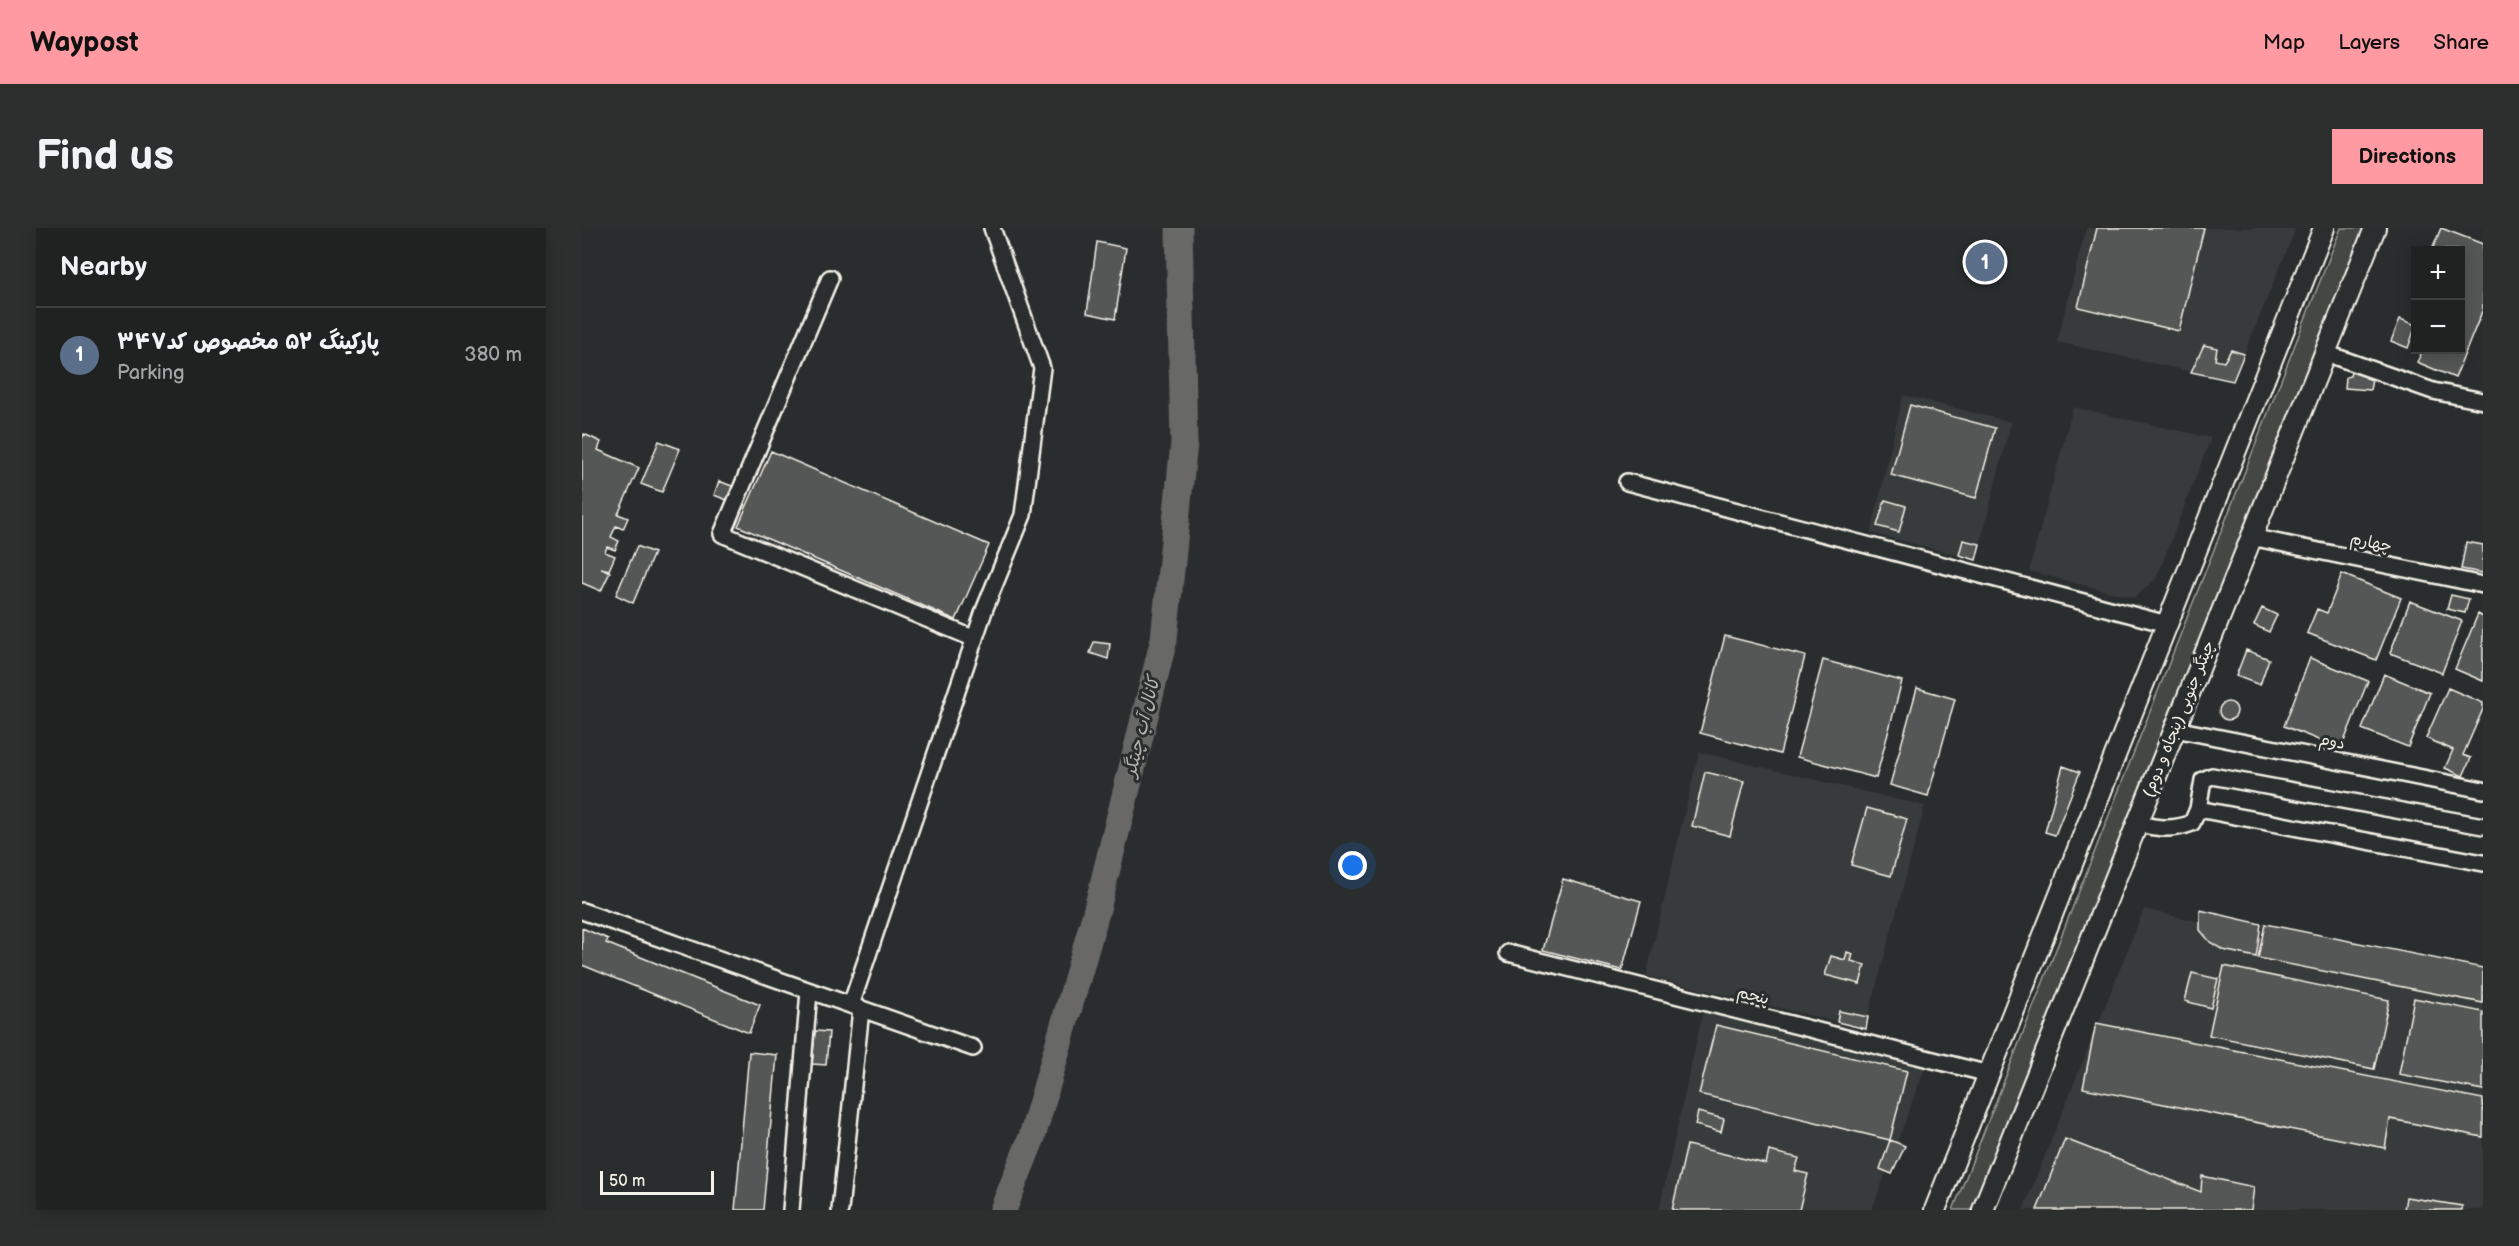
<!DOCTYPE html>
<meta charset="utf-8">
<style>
body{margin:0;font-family:"Balsamiq Sans","Playpen Sans Arabic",sans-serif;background:#2d2f2f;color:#f1f3f6}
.controls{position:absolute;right:18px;top:18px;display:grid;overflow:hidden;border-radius:0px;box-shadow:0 3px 15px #0003}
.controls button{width:54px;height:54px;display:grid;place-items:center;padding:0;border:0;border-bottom:2px solid #3d3f40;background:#202222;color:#f1f3f6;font:30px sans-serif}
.scale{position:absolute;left:18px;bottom:15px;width:114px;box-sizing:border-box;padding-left:6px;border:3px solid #f4f1e8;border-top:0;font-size:16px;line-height:21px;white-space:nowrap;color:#f4f1e8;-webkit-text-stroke:4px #2a2d2e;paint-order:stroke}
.you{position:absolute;left:771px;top:638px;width:21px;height:21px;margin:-15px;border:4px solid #fff;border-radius:50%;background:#1a73e8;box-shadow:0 0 0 9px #1a73e833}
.badge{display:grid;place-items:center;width:39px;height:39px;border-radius:50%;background:#ff9aa2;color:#fff;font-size:20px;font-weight:700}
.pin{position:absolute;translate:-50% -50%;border:3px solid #fff;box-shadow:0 2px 6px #0006}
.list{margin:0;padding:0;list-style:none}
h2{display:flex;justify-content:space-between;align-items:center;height:78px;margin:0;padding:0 24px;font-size:26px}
h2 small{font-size:20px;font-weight:400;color:#a2a4a5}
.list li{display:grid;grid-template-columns:39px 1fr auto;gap:18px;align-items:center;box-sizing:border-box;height:96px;padding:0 24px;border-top:2px solid #3d3f40}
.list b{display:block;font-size:22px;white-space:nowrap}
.list p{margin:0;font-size:20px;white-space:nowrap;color:#a2a4a5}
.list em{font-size:20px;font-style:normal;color:#a2a4a5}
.map{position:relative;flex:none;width:1901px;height:982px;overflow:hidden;border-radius:0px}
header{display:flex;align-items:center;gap:36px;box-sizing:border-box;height:84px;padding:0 30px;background:#ff9aa2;color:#111}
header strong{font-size:28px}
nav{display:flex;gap:33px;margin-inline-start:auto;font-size:21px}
.intro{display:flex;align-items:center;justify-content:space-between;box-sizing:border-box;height:144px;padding:0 36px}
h1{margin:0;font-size:42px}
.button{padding:15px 27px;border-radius:0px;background:#ff9aa2;color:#111;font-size:21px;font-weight:700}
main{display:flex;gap:36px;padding:0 36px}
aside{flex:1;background:#202222;border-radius:0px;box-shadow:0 3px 15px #0003}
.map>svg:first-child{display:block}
</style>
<header>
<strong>Waypost</strong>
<nav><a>Map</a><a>Layers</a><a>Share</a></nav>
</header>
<div class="intro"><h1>Find us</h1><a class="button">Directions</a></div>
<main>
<aside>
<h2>Nearby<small></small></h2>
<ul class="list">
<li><span class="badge" style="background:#5c6f8a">1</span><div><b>پارکینگ ۵۲ مخصوص کد۳۴۷</b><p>Parking</p></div><em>380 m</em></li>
</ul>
</aside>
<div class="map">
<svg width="1901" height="982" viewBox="0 0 1901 982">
<rect width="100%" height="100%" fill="#2a2d2e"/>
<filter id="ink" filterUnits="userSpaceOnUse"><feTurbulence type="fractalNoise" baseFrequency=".0167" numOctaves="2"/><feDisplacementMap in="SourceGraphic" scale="12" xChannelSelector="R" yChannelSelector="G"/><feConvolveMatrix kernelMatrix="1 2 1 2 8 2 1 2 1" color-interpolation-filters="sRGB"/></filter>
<g filter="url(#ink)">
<path fill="#373a3a" d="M1504,0H1714L1651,153L1475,114Z
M1321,167L1429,194L1394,332L1289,305Z
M1491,179L1629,210L1574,351L1552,370L1447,343Z
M1117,524L1343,578L1286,789L1258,783L1255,794L1064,748Z
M1562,681L1901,759V982H1441Z
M1121,783L1344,837L1290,982H1077Z"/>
<path fill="#444645" stroke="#9c9c96" stroke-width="1.5" d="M1759,0H1781L1389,982H1371Z"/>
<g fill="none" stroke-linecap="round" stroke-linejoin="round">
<path stroke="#676866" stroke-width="27" d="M421,982L450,909L515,681L582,411L602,215L597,0"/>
</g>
<path fill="#555756" stroke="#f4f1e8" stroke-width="1.5" d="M1515,0H1622L1597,103L1496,79Z
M1859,0L1901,16V81L1873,150L1835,134L1841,122H1878V22H1850Z
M515,14L544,20L533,91L505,85Z
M1818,91L1834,97L1826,120L1809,113Z
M1622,117L1635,120L1633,132L1642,134L1649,122L1662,126L1651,153L1609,144Z
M1771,138L1785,147L1784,150L1790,152L1788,162L1763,160L1764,149L1768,148Z
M1328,177L1413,200L1394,270L1309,247Z
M2,206L19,214L16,222L57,240L36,286L46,290L41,301L34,298L29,309L37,313L33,322L25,319L23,324L33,328L27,342L19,340L28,344L19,363L0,355V211Z
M77,213L98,221L80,264L59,256Z
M189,223L407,317L374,392L156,298Z
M137,253L155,260L150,274L132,267Z
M1303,272L1324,278L1317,304L1295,298Z
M1381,312L1398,316L1394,332L1377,327Z
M1884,314L1901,317V345L1879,341Z
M55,318L72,325L51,375L34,367Z
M1760,346L1819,370L1794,432L1725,405L1735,381L1745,385Z
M1869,367L1887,371L1883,385L1865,381Z
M1828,373L1880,393L1860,445L1808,425Z
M1680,380L1695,387L1687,404L1672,397Z
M1896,386L1901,389V453L1873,441Z
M1143,408L1223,428L1198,526L1118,505Z
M512,414L528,416L526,431L508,425Z
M1664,422L1687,431L1678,457L1654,448Z
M1728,430L1786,453L1759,521L1702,498Z
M1241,432L1320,453L1294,550L1215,529Z
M1802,446L1848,465L1826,519L1780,501Z
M1335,460L1373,471L1346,568L1308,557Z
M1866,460L1901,475V481L1881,527L1889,530L1881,548L1863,540L1871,522L1844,510Z
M1637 483a9 9 0 1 1 18 0a9 9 0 1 1-18 0Z
M1481,538L1498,544L1473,607L1463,604Z
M1123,544L1162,553L1148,608L1110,598Z
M1285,580L1325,591L1309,648L1269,637Z
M981,651L1059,673L1040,742L961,722Z
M1618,682L1679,696L1674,729L1641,722L1628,714L1618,702Z
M1683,696L1901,740V775L1676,730Z
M0,700L26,711L24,715L178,777L167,805L0,737Z
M1265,724L1271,726L1269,733L1283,737L1278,756L1243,747L1249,728L1263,732Z
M1642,738L1807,772L1792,841L1627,807Z
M1610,745L1636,751L1629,780L1603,773Z
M1832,770L1901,784V862L1817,846Z
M1257,783L1286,789L1284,801L1255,794Z
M1514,795L1901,871V909L1808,891L1803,920L1501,860Z
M1134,797L1325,843L1308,912L1117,866Z
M233,803L247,804L244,837L230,836Z
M167,824L195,827L181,982H153Z
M1116,884L1142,891L1139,904L1113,897Z
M1483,911L1619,964L1620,948L1672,959L1669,982H1455Z
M1308,912L1323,918L1310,946L1298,941Z
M1105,917L1184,936L1187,923L1217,930L1213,943L1226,946L1217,982H1090Z
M1824,969L1880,978V982H1822Z"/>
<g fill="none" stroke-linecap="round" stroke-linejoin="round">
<g stroke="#f4f1e8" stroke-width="20">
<path id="minor" d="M248,50L140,306L393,411
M1743,125L1851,163L1901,173
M1045,254L1585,396
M1669,309L1901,357
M1593,501L1901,562
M1616,581L1901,635
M1555,596C1575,600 1590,603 1610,595L1616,581L1621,552L1630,548L1901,598
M0,683L391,820
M926,725L1407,846
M269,777L403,380L441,287L460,140L410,0
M209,982L227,763
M258,982L279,781"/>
</g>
<g stroke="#f4f1e8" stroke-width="24">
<path id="major" d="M1353,982L1742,0
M1401,982L1793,0"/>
</g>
<use href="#minor" stroke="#2a2d2e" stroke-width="15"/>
<use href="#major" stroke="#2a2d2e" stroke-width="20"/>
</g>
</g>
<g text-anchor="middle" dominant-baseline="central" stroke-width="6" stroke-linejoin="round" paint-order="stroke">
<g font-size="16" fill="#f4f1e8" stroke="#2a2d2e">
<text transform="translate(1789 315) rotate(12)">چهارم</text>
<text transform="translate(1597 491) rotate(-68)">چیتگر جنوبی (پنجاه و دوم)</text>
<text transform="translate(1750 514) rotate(11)">دوم</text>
<text transform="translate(1171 768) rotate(14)">پنجم</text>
</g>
<g font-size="18" font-style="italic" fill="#b5b3ae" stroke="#2a2d2e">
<text transform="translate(560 499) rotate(-76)">کانال آب چیتگر</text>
</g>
</g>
</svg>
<div class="controls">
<button>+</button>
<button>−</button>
</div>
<div class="scale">50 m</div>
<div class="you"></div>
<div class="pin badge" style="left:1403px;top:34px;background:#5c6f8a">1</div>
</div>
</main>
